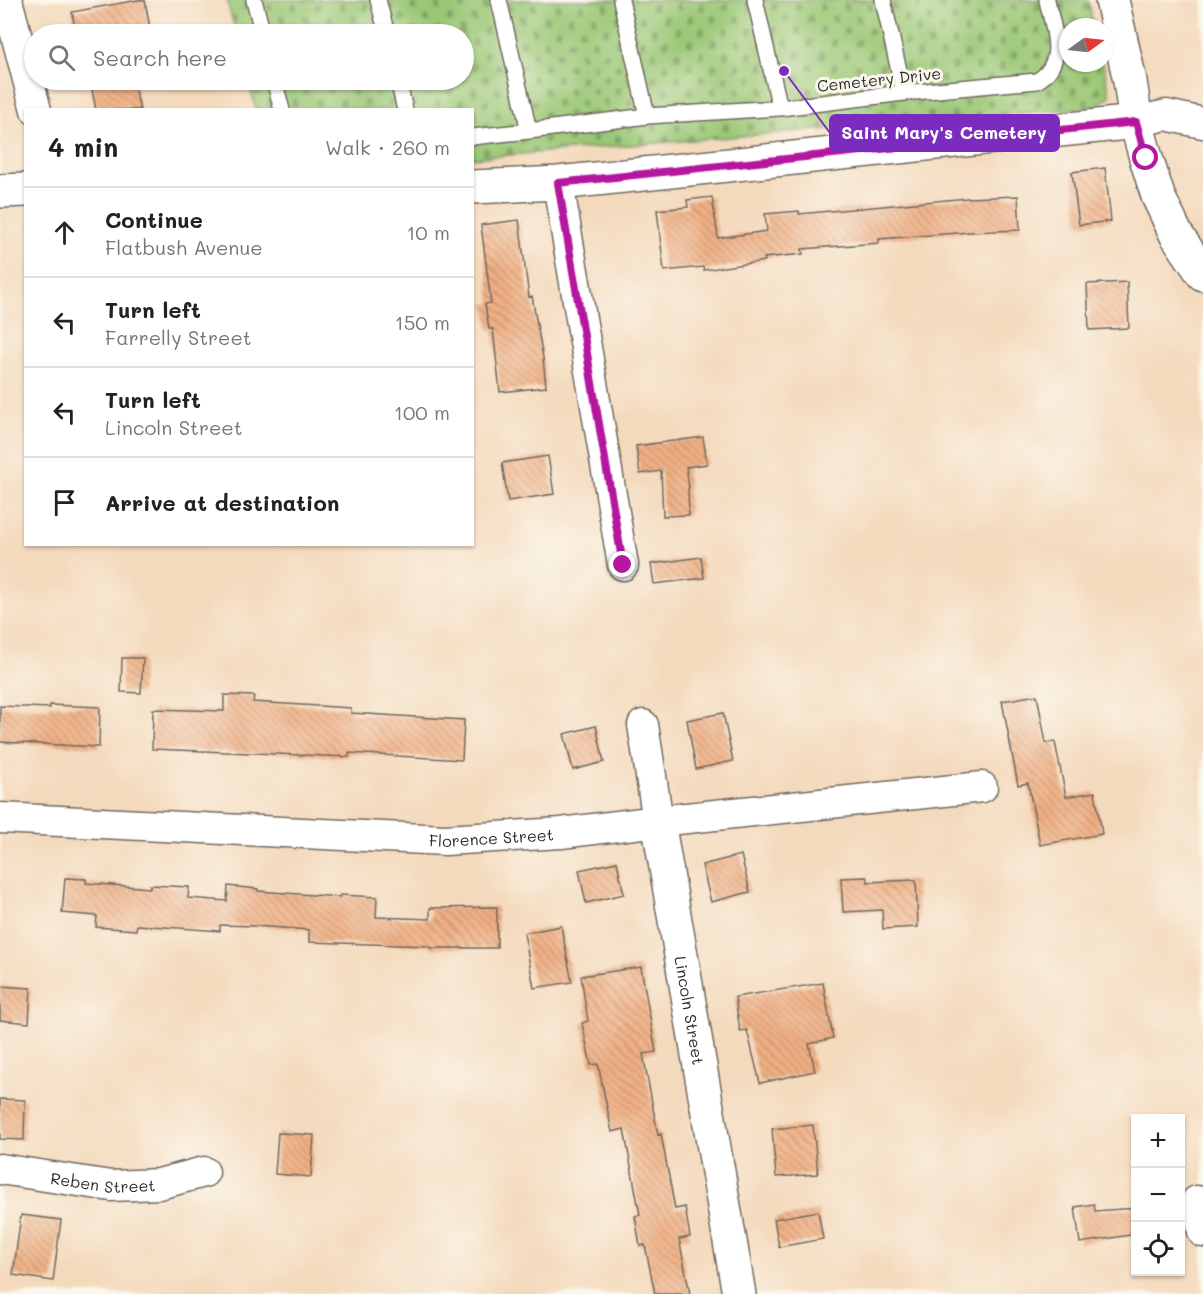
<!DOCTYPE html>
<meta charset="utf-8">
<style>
body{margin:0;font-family:Mali,sans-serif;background:#f6f6f6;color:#222}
.controls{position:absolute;right:18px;bottom:18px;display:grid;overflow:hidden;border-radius:0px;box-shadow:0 2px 4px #0004}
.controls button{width:54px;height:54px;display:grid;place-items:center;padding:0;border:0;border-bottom:2px solid #e0e0e0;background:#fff;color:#222;font:30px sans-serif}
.compass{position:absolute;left:1059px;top:18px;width:54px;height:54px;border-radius:50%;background:#fff;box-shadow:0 2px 4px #0004;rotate:75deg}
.stop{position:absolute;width:18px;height:18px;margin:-14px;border:4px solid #b5179e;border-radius:50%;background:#fff}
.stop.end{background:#b5179e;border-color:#fff;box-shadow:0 2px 6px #0008}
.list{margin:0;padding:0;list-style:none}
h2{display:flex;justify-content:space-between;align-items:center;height:78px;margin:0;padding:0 24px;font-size:26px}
h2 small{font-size:20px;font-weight:400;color:#767676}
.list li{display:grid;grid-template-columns:39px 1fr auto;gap:18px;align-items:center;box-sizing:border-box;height:90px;padding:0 24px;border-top:2px solid #e0e0e0}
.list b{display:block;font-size:22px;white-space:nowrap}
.list p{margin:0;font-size:20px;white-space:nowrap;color:#767676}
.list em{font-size:20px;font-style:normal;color:#767676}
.icon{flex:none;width:33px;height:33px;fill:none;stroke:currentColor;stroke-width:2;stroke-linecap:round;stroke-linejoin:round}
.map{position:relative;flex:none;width:1203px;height:1294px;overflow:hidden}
.search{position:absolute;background:#fff;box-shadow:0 2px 4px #0004;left:24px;top:24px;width:450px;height:66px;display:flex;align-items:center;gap:15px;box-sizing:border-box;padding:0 21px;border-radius:33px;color:#767676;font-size:22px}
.panel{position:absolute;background:#fff;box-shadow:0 2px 4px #0004;left:24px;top:108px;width:450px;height:438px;border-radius:0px}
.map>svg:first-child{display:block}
</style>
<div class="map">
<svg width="1203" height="1294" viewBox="0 0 1203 1294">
<defs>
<pattern id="cemetery-stones" width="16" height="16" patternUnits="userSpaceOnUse" patternTransform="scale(1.5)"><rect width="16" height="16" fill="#9ac775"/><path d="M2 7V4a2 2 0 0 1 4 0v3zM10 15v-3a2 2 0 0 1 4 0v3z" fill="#7ea260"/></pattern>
<pattern id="building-back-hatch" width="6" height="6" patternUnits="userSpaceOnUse" patternTransform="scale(1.5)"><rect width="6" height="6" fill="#f1b084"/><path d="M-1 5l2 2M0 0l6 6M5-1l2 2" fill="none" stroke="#c38f6c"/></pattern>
</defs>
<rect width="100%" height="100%" fill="#fbf7ec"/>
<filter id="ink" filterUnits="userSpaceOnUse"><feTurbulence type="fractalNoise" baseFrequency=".0167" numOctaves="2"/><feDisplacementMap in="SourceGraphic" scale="12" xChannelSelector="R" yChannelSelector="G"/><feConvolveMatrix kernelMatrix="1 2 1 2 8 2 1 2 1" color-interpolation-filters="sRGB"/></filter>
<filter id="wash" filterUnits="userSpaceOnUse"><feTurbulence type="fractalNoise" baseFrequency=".008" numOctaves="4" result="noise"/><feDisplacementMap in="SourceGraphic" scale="24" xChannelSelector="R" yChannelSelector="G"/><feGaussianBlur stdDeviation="1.35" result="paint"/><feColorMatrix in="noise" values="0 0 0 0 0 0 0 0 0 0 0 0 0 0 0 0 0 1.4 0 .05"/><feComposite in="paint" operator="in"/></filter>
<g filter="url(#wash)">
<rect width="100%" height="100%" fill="#f4dabd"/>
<path fill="url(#cemetery-stones)" stroke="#627950" stroke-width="1.5" d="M227,0H1088L1094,27H1068V63H1103L1110,96L1095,107L473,158L472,110L256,109L248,80H464V34H236Z"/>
<g id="blocks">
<path fill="url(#building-back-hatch)" d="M138,0H145L150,29L120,34H76L72,12Z
M90,80H133L140,110H96Z
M1105,168L1111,221L1079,225L1072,172Z
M1018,196L1020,230L970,232L879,239V243L802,249L803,254L764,258L765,261L704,270L703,267L664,271L657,210L688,207L687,200L712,197L718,238L767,231L765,214L799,211V214L968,198Z
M519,220L529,297L532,296L543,358L546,387L500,392L493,329H489L485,304L491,303L481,225Z
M1127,282L1129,328L1089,330L1087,284Z
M703,437L707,464L686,467L689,487L688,488L689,515L663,516L661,471L640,474L636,446Z
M548,456L554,494L508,501L502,463Z
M701,557L704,578L654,584L651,564Z
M122,658H143L141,693L121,692Z
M224,695L254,696L253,702L351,708V713L464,720L462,760L349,753V757L152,749L153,709L224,711Z
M1037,695L1046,743L1055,742L1066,797L1095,792L1102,834L1040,845L1028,783L1018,785L1002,701Z
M50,705L100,707L99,747L0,742V706L50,708Z
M723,713L733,761L696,769L687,720Z
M596,726L604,762L573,770L564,734Z
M741,855L750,892L711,902L702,865Z
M617,862L624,894L586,903L579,870Z
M867,877L868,882L916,880L918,927L883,929L882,910L843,912L841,878Z
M65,878L86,879V883L150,888V885L189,887L188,898L227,901L228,886L258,889V891L340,897V895L377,897L376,917L430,919V908L497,907V948H430V946L309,942V930L256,926L220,925V931L137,925L136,930L96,927L97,916L62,913Z
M561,926L572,982L534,988L524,933Z
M641,967L656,1052L643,1054L658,1135L661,1134L675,1209L685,1207L690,1237L679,1239L690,1294H655L645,1245L640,1246L635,1216L640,1215L624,1129L612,1132L598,1064L591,1065L582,1023L588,1021L581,976Z
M823,983L833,1038L809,1044L815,1071L760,1083L747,1030L740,1031L735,997Z
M0,986L31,988L29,1023L0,1020Z
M0,1099L25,1100L24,1140L0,1139Z
M813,1125L818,1174L776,1177L772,1129Z
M278,1133L314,1135L311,1177L275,1174Z
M1094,1204L1095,1211L1136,1208V1234L1080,1243L1075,1207Z
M818,1211L823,1239L779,1247L774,1219Z
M21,1215L61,1220L53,1281L13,1275Z"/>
</g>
</g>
<g filter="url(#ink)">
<use href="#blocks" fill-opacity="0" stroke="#71685e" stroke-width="1.5"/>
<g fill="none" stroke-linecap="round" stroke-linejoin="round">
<g stroke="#71685e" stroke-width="18">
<path id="lane" d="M254,0L263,34
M378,0L387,34
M621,0L647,116
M755,0L780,108
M883,0L904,93
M274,80L282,110
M398,80L405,110
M529,131L647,116L780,108L904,93L1037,81C1068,62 1053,29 1047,0
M472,137L529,131L499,0"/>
</g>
<g stroke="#71685e" stroke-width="33">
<g id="street">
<path d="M7,0L36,110"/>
<path d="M1136,122L1166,115L1203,123"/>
<path d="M558,183L623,565"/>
<path d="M643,725L658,821"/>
<path id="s1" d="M0,818L445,840L561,833L658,821L982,787"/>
<path id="s2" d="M0,1169L111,1186L159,1184L204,1172"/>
<path d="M1197,1201L1203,1232"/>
</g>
</g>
<g stroke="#71685e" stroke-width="36">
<g id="secondary">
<path d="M472,187L558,183L1136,122"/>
<path d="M0,191L26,190"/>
<path id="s3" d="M658,821L739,1294"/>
</g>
</g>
<g stroke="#71685e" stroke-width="36">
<path id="primary" d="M1112,0L1130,81L1136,122L1146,158L1158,196L1176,234L1203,274"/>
</g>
<use href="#lane" stroke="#fff" stroke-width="15"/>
<use href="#street" stroke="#fff" stroke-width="30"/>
<use href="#secondary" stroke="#fff" stroke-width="33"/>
<use href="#primary" stroke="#fff" stroke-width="33"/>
</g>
</g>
<g fill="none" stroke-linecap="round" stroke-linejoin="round" filter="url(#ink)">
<path stroke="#b5179e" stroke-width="8" d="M623,565L558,183L1136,122L1146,158"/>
</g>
<g text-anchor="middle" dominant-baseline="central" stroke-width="6" stroke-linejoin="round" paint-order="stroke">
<g font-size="16" fill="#2b2b2b" stroke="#fbf7ec">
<text transform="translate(879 79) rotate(-6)">Cemetery Drive</text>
<text stroke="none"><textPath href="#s1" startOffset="492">Florence Street</textPath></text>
<text stroke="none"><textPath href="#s3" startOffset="192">Lincoln Street</textPath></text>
<text stroke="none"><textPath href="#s2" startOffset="104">Reben Street</textPath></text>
</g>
</g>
<path fill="none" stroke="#7b2cbf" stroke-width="2" d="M784 71L830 133"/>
<circle fill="#7b2cbf" stroke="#fbf7ec" stroke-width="2" cx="784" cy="71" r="6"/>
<rect fill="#7b2cbf" stroke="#7b2cbf" stroke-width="2" x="830" y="115" width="229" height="36" rx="6"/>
<g font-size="18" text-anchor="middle" font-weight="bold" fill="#fff">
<text x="944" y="139">Saint Mary's Cemetery</text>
</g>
</svg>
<div class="controls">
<button>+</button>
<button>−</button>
<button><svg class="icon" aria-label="locate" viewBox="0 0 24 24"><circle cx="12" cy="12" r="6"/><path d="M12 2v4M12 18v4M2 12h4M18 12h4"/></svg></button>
</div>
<svg class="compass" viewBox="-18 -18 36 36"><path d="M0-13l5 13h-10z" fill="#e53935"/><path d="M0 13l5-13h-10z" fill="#767676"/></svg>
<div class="stop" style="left:1146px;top:158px"></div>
<div class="stop end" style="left:623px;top:565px"></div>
<div class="search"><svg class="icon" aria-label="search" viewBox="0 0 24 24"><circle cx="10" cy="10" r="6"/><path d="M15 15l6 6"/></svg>Search here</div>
<section class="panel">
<h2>4 min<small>Walk · 260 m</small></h2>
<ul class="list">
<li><svg class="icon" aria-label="ahead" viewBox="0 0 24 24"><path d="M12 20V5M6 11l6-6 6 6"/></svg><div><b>Continue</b><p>Flatbush Avenue</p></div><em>10 m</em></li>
<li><svg class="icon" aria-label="left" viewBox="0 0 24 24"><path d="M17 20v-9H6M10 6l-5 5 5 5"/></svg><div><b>Turn left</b><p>Farrelly Street</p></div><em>150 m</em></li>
<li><svg class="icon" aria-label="left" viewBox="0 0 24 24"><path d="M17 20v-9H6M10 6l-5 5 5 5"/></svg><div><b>Turn left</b><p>Lincoln Street</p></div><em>100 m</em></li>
<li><svg class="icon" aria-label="arrive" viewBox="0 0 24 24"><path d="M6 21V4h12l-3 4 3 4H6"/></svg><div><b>Arrive at destination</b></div></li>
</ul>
</section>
</div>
